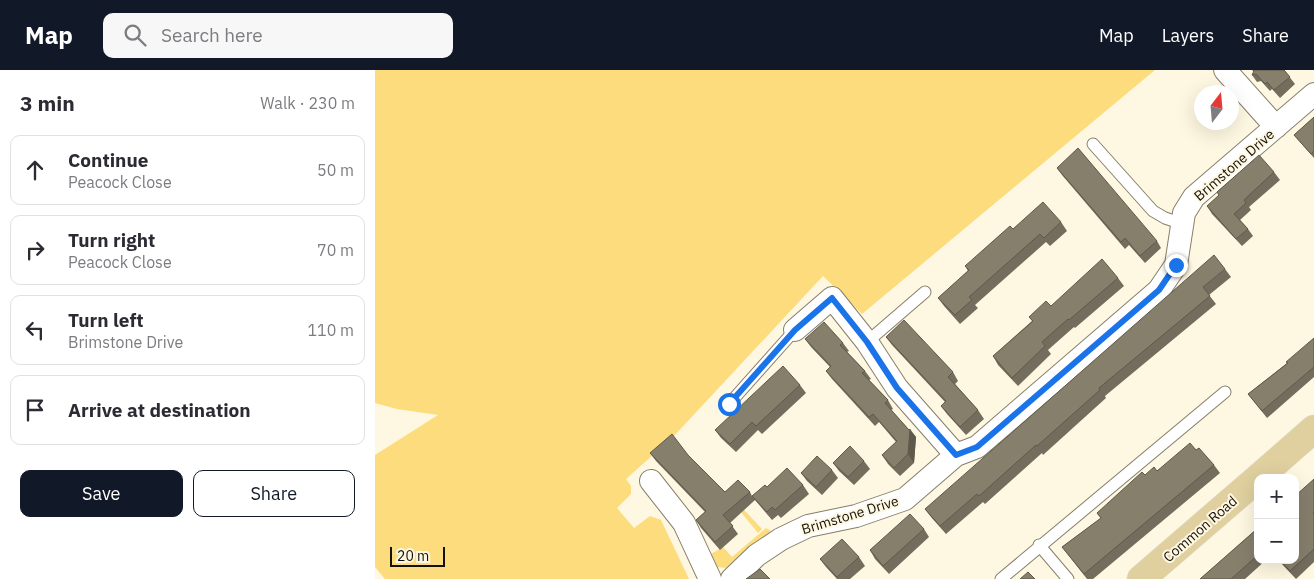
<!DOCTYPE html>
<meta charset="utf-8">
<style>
body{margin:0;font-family:"IBM Plex Sans",sans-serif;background:#f7f7f7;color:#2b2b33}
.controls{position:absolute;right:15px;bottom:15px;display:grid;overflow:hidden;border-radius:10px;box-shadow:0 5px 20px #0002}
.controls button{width:45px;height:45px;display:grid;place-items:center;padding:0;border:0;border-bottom:1px solid #e1e1e2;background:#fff;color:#2b2b33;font:25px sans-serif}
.compass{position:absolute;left:819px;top:15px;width:45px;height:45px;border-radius:50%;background:#fff;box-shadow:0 5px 20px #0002;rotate:16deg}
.scale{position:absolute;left:15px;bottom:12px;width:55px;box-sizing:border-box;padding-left:5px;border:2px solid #14110a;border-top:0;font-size:14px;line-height:18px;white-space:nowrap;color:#14110a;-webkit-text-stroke:4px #fef7e1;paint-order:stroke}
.stop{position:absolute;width:15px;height:15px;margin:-11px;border:4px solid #1a73e8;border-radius:50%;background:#fff}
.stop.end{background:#1a73e8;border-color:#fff;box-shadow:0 1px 5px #0008}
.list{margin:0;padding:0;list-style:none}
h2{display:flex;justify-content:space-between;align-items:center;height:65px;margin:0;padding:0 20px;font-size:21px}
h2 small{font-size:16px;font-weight:400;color:#7c7c81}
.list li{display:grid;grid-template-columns:32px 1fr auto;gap:15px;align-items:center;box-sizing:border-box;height:70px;margin:0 10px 10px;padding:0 10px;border:1px solid #e1e1e2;border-radius:10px}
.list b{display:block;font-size:19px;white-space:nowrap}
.list p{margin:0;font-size:16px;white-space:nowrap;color:#7c7c81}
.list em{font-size:16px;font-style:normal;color:#7c7c81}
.actions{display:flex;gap:10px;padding:15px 20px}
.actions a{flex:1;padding:11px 0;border:1px solid #111827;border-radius:10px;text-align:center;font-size:18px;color:#111827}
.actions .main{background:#111827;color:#fff}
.icon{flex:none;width:28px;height:28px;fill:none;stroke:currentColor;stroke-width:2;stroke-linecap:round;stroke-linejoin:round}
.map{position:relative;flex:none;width:939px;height:509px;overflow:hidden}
header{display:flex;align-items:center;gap:30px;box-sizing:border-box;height:70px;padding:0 25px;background:#111827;color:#fff}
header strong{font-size:24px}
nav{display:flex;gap:28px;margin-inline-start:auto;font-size:18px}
.search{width:350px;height:45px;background:#f7f7f7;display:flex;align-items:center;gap:12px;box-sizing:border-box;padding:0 18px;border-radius:10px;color:#7c7c81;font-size:19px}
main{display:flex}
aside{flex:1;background:#fff}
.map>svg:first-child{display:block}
</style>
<header>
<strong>Map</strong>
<div class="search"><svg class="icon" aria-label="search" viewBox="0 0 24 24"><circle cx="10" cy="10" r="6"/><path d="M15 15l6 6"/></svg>Search here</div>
<nav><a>Map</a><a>Layers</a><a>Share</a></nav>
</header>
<main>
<aside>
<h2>3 min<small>Walk · 230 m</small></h2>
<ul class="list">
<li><svg class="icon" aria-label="ahead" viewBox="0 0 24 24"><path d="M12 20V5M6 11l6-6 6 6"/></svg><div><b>Continue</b><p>Peacock Close</p></div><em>50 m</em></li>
<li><svg class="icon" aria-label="right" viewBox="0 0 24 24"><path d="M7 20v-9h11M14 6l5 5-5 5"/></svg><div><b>Turn right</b><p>Peacock Close</p></div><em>70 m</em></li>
<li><svg class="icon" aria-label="left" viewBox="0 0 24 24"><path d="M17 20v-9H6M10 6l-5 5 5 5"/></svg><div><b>Turn left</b><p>Brimstone Drive</p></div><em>110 m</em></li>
<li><svg class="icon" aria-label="arrive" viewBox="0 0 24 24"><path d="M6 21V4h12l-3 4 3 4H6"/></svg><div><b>Arrive at destination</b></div></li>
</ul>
<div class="actions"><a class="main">Save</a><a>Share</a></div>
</aside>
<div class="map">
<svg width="939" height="509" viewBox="0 0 939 509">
<rect width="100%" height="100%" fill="#fef7e1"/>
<path fill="#fddc7e" d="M0,0H780L487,244L448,206L298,367L251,409L256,416V424L242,438L259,458L275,446L286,450L314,509H10L0,497V385L63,345L22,339L0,333Z
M354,424L387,459L383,463L352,425Z
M391,458L396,461L351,498L342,497L334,485L348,477L357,487Z"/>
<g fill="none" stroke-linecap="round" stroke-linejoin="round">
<g stroke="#857f6b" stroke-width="13">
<path id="service" d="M718,74L778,141L790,148L808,154
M492,272L550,222
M354,334L420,260
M664,475L693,509
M626,509L850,322"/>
</g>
<g stroke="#857f6b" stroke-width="24">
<path id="minor" d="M850,0L901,57
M420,260L457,228L492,272L522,318L581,385
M276,411L309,453L335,509
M357,509L382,485L406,469L433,456L481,446L530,429L581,385L602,377L784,220L801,195L809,143L819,127L939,24"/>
</g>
<g stroke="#e8e7e6" stroke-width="29">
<path id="primary" d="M883,408L939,359
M766,509L883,408"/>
</g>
<use href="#service" stroke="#fff" stroke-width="11"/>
<use href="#minor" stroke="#fff" stroke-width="22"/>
<use href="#primary" stroke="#e0d09f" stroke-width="28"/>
</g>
<path fill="#736d5d" d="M877,0H909L920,14L905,28L897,19L895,21L886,11L882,12L877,5L879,2Z
M939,47V88L919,65Z
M682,98L782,171L786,178L770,193L754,175L750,179L687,105Z
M899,102L905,110L874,137L876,140L865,150L873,159L878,166L867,176L837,144L832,136Z
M686,152L692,161L675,176L671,172L600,235L603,238L585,254L569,236L563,228L593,201L590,196L638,159Z
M850,199L856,207L834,225L841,234L730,326L731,328L668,385L667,383L610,434L608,432L571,464L556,447L550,439Z
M743,208L749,216L700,258L699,257L673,280L676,284L643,316L623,295L618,286L657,251L654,247L676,236Z
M511,267L578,302L583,311L580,314L603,340L609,349L591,365L572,344L566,336L570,332L517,275Z
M939,268V307L892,348L873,324L912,293Z
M430,269L468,273L474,281L472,282L490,301L496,309L494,310L513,330L518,339L516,340L534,360L541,367L539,393L525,406L513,394L507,385L521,372L504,352L500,356L457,309L451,301L455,297L436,277Z
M425,315L431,323L387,364L383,360L361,382L346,368L340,360Z
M821,380L839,395L845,403L718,509H712L687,477L726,448L722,443L782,401Z
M275,383L313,385L350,422H375L377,426L392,417L428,415L434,424L406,448L403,445L397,450L380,430L355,453L363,464L345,480L326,458L321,450L330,442L281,391Z
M489,391L495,399L479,415L464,401L458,393Z
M457,400L463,408L447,425L432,411L426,403Z
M939,409V492L921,509L903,490H920Z
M883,458V490H891L870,509H825Z
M549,459L554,467L514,504L500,489L495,480Z
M484,487L490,496L475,509H462L451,497L445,489Z"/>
<path fill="#5e594c" d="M535,359L541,367L539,393L533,384Z"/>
<path fill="#867f6c" stroke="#5e594c" d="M878,0H909L915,7L899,20L892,12L890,14L881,4L877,5L879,1Z
M939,47V81L936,84L919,65Z
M703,78L782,171L765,186L750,168L746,172L682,98Z
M884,85L899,102L869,130L871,133L859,144L873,159L861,169L832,136L844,125L842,122Z
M668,132L686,152L669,168L665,164L594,227L597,230L580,245L563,228L594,200L590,196L635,156L638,159Z
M839,185L850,199L828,217L835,226L724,318L725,320L662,376L661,375L604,426L602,424L565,456L550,439Z
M727,189L743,208L694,250L693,249L667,272L670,276L637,308L618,286L658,251L654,247L671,231L676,236Z
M529,250L578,302L573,307L603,340L585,357L566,336L571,331L511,267Z
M449,252L468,273L465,275L490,301L487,303L513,330L510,333L534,360L535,359L533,384L519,398L507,385L522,371L498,344L494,347L451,301L456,296L430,269Z
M939,268V297L887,341L873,324L913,293L911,292Z
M408,296L425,315L381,356L377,352L355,374L340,360Z
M297,364L313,385L350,422L363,410L375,422L348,445L358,456L340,472L321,450L331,441L275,383Z
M815,373L821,380L824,378L839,395L709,504L687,477L726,448L722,443L767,402L770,405L779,397L782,401Z
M475,376L489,391L473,407L458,393Z
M442,386L457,400L441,417L426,403Z
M412,398L428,415L400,440L397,437L392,442L377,426L390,415L392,417Z
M939,409V442L938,443L939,444V479L915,501L905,490H920V426Z
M535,444L549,459L508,496L495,480Z
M883,458V485L856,509H825Z
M467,469L484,487L462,507L445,489Z
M385,499L395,509H371Z
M653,502L660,509H645Z"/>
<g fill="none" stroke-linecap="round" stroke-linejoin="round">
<path stroke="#1a73e8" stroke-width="6" d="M354,334L420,260L457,228L492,272L522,318L581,385L602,377L784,220L801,195"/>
</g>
<g text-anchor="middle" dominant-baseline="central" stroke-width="4" stroke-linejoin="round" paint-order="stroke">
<g font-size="14" fill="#14110a" stroke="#fef7e1">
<text transform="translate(859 95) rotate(-41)">Brimstone Drive</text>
<text transform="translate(475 445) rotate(-17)">Brimstone Drive</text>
<text transform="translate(825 459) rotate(-41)">Common Road</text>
</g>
</g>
</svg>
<div class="controls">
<button>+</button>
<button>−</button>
</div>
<svg class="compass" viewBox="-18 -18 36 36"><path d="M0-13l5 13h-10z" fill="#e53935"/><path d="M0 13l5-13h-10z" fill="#7c7c81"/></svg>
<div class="scale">20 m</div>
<div class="stop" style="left:354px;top:334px"></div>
<div class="stop end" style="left:801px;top:195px"></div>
</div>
</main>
